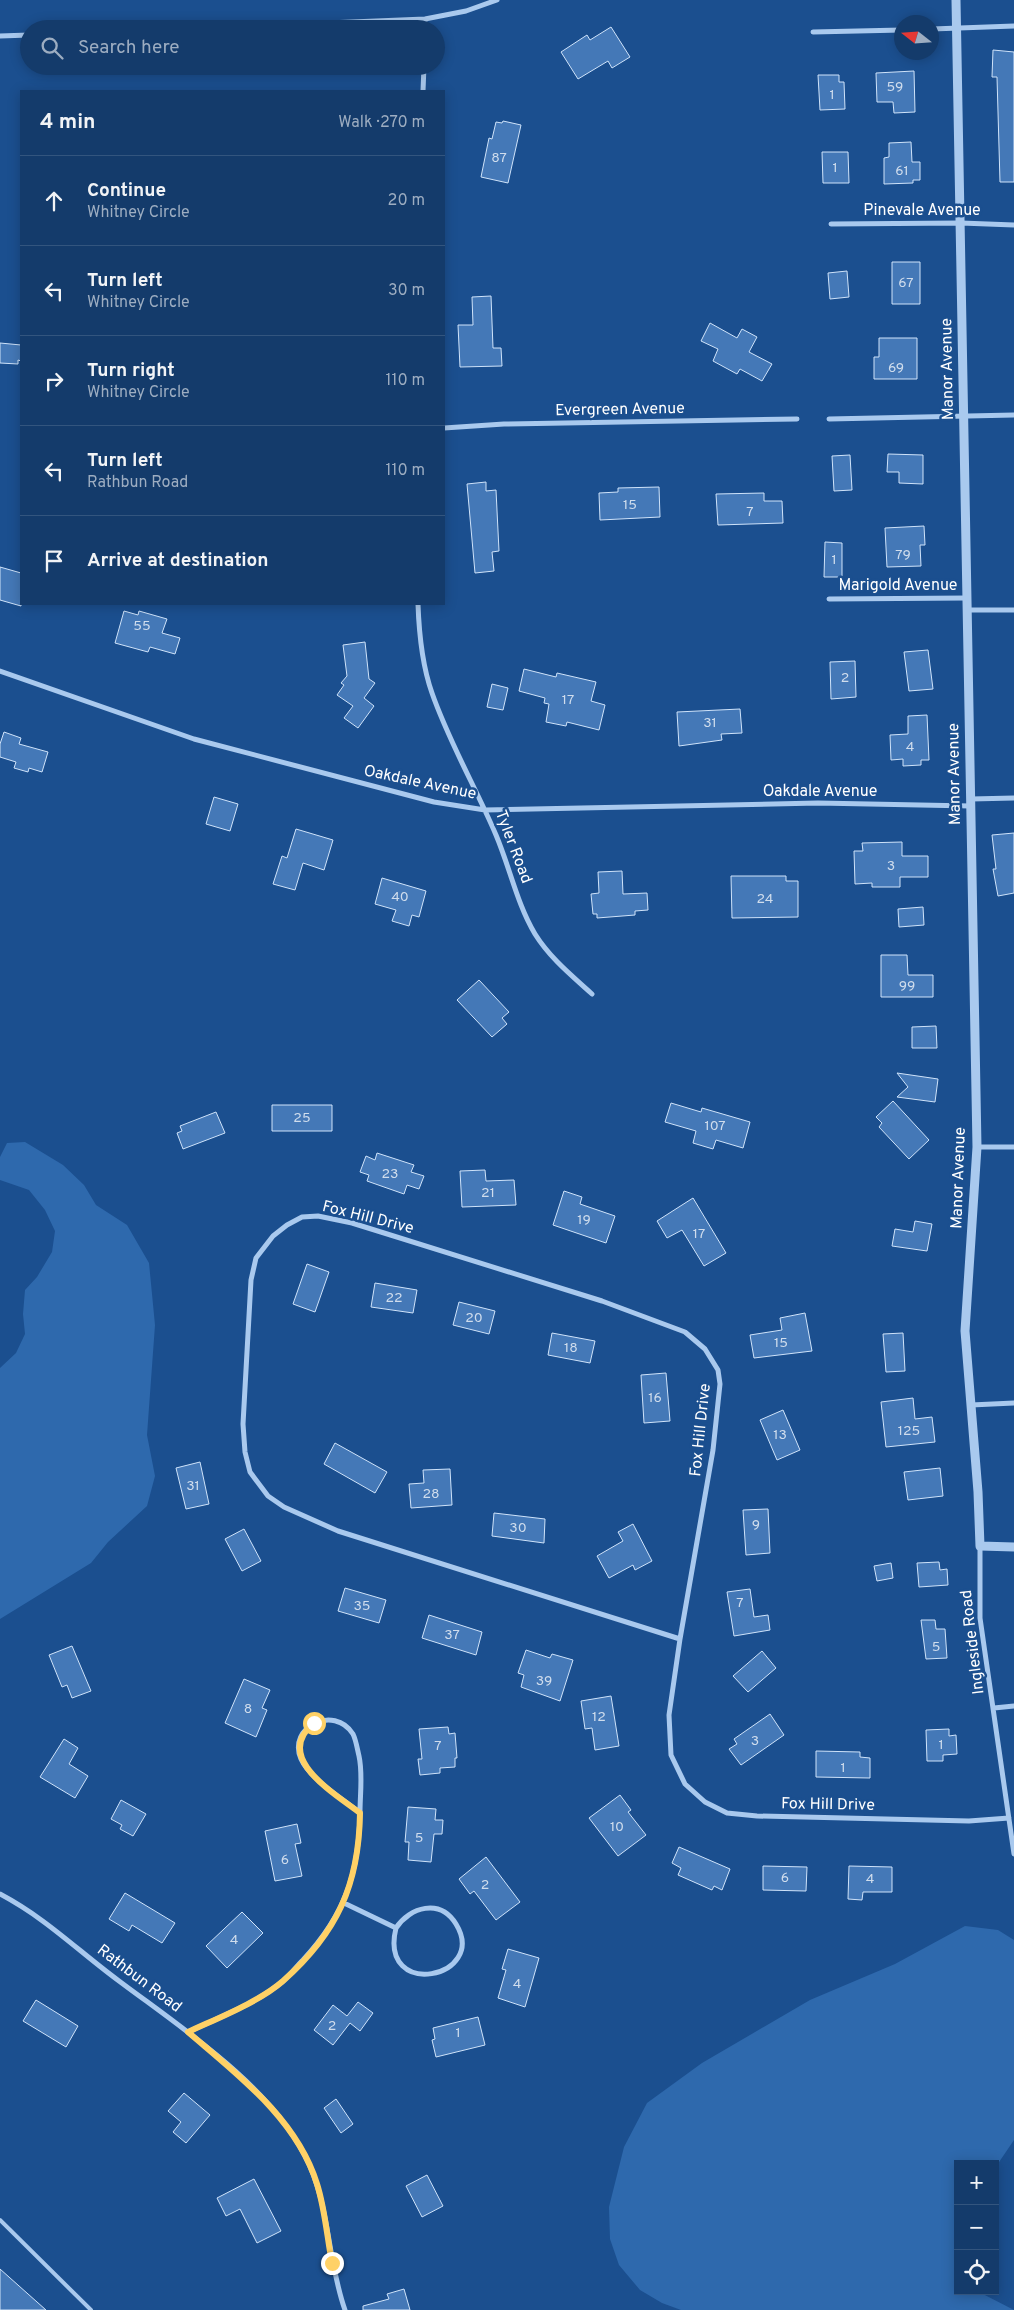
<!DOCTYPE html>
<meta charset="utf-8">
<style>
body{margin:0;font-family:Overpass,sans-serif;background:#214673;color:#f1f3f6}
.controls{position:absolute;right:15px;bottom:15px;display:grid;overflow:hidden;border-radius:0px;box-shadow:0 2px 12px #0003}
.controls button{width:45px;height:45px;display:grid;place-items:center;padding:0;border:0;border-bottom:1px solid #33557e;background:#143b6b;color:#f1f3f6;font:25px sans-serif}
.compass{position:absolute;left:894px;top:15px;width:45px;height:45px;border-radius:50%;background:#143b6b;box-shadow:0 2px 12px #0003;rotate:287deg}
.stop{position:absolute;width:15px;height:15px;margin:-11px;border:4px solid #ffd166;border-radius:50%;background:#fff}
.stop.end{background:#ffd166;border-color:#fff;box-shadow:0 1px 5px #0008}
.list{margin:0;padding:0;list-style:none}
h2{display:flex;justify-content:space-between;align-items:center;height:65px;margin:0;padding:0 20px;font-size:21px}
h2 small{font-size:16px;font-weight:400;color:#9dadc1}
.list li{display:grid;grid-template-columns:32px 1fr auto;gap:15px;align-items:center;box-sizing:border-box;height:90px;padding:0 20px;border-top:1px solid #33557e}
.list b{display:block;font-size:19px;white-space:nowrap}
.list p{margin:0;font-size:16px;white-space:nowrap;color:#9dadc1}
.list em{font-size:16px;font-style:normal;color:#9dadc1}
.icon{flex:none;width:28px;height:28px;fill:none;stroke:currentColor;stroke-width:2;stroke-linecap:round;stroke-linejoin:round}
.map{position:relative;flex:none;width:1014px;height:2310px;overflow:hidden}
.search{position:absolute;background:#143b6b;box-shadow:0 2px 12px #0003;left:20px;top:20px;width:425px;height:55px;display:flex;align-items:center;gap:12px;box-sizing:border-box;padding:0 18px;border-radius:28px;color:#9dadc1;font-size:19px}
.panel{position:absolute;background:#143b6b;box-shadow:0 2px 12px #0003;left:20px;top:90px;width:425px;height:515px;border-radius:0px}
.map>svg:first-child{display:block}
</style>
<div class="map">
<svg width="1014" height="2310" viewBox="0 0 1014 2310">
<rect width="100%" height="100%" fill="#1b4f8f"/>
<path fill="#2e69ad" d="M25,1142L63,1165L84,1185L96,1205L127,1225L149,1263L155,1325L147,1435L155,1476L147,1506L108,1542L91,1563L0,1619V1368L16,1353L25,1334L23,1314L25,1290L37,1277L52,1252L55,1231L45,1210L29,1190L0,1180V1157L7,1143Z
M965,1926L998,1930L1014,1940V2140L995,2168V2164H958V2291H977L1014,2310H681L662,2303L640,2290L619,2265L610,2239L609,2207L624,2147L647,2103L702,2063L810,2000L895,1964Z"/>
<path fill="#4478b7" stroke="#cfe3fa" d="M611,27L630,57L612,68L608,61L578,79L561,52L587,35L590,40Z
M993,50L1014,52V182H1000L997,77H992Z
M914,71L915,112L894,113L893,102H877L876,73Z
M818,75H839V82H844L845,109L820,110Z
M503,121L521,125L508,183L481,177L489,138L492,139L496,122L502,123Z
M911,142L912,162H920V180H913V183L884,184V158L889,157V143Z
M822,152H848L849,183H823Z
M892,262H920V304H892Z
M847,271L849,297L830,299L828,273Z
M491,296L493,348H501L502,366L460,367L458,325H473L472,297Z
M710,323L737,338L742,329L757,337L749,352L772,364L762,381L740,369L737,374L713,361L718,349L701,341Z
M879,338H917V379H874V357H879Z
M0,343L21,345V361L18,360V364L0,363Z
M888,454L923,455V484L899,483V472H887Z
M850,455L852,490L834,491L832,456Z
M486,482V491L496,490L499,551L492,552L494,571L475,573L467,484Z
M659,487L660,517L600,520L599,493L618,492V488Z
M764,493V501H782L783,523L718,525L716,494Z
M924,526L925,545H920L921,566L887,567L885,528Z
M825,542L842,543V577H824Z
M0,567L21,573V606L0,600Z
M124,611L138,615L139,611L167,619L162,633L180,638L175,654L150,647L148,652L115,643Z
M365,642L369,679L375,683L364,698L374,706L358,728L344,718L353,706L337,695L344,685L341,683L347,676L343,645Z
M928,650L933,689L909,691L904,652Z
M855,661L856,697L831,699L830,662Z
M524,669L556,677L557,673L596,682L591,701L605,705L599,730L567,722L566,726L546,722L549,704L544,703L545,698L519,691Z
M492,684L508,688L503,710L487,707Z
M740,709L742,733L721,734L722,740L679,746L677,712Z
M927,715L929,760H921V765L903,766V759L891,760L890,735L908,734V716Z
M4,732L21,738L19,744L48,752L42,772L29,768L28,772L14,768L16,762L0,757V744Z
M214,797L238,804L230,831L206,824Z
M296,829L333,840L324,870L303,863L295,890L273,884L282,856L287,858Z
M1014,833V893L998,896L993,869H996L992,835Z
M902,842V856H928V877H900V887H872V883L855,884L854,851H863L862,843Z
M622,871L623,894L647,893L648,910L635,911V915L597,918V914H593L591,894L599,893L598,872Z
M731,876H786V881H798V917L732,918Z
M382,878L426,891L419,917L412,915L409,926L392,921L396,910L375,904Z
M923,907L924,925L899,927L898,909Z
M881,955H907L908,975H933V997H881Z
M479,980L509,1012L502,1018L507,1024L492,1037L457,1000Z
M936,1026L937,1048H912V1027Z
M897,1073L938,1079L935,1102L897,1097L908,1087Z
M893,1101L929,1140L909,1159L879,1127L882,1123L876,1117Z
M671,1103L701,1112L702,1108L750,1122L743,1148L716,1140L713,1149L693,1143L696,1131L665,1122Z
M272,1105H332V1131H272Z
M216,1112L225,1133L183,1149L177,1133L182,1131L180,1126Z
M377,1153L414,1165L411,1172L424,1176L419,1189L407,1185L404,1194L367,1181L369,1175L360,1172L366,1156L375,1160Z
M485,1170L486,1181L514,1180L516,1205L462,1207L460,1171Z
M564,1191L582,1197L580,1204L615,1216L606,1243L553,1225Z
M693,1198L726,1253L704,1266L682,1230L667,1238L657,1221Z
M915,1221L932,1224L927,1251L892,1246L895,1229L913,1232Z
M307,1264L329,1272L315,1312L293,1304Z
M375,1283L417,1290L413,1313L371,1307Z
M459,1302L495,1311L489,1334L453,1325Z
M805,1313L812,1351L754,1358L750,1335L782,1330L780,1318Z
M552,1333L595,1341L590,1363L548,1355Z
M903,1333L905,1371L886,1372L883,1334Z
M666,1373L670,1421L644,1423L641,1375Z
M913,1398L915,1419L932,1417L935,1442L886,1447L881,1402Z
M783,1410L800,1450L777,1460L760,1420Z
M335,1443L387,1472L375,1493L324,1464Z
M200,1462L209,1504L186,1509L176,1468Z
M940,1468L943,1496L908,1500L904,1472Z
M450,1469L452,1505L411,1508L409,1484L424,1483L423,1470Z
M768,1509L770,1553L746,1555L743,1510Z
M494,1513L545,1519L544,1543L492,1536Z
M633,1524L652,1561L635,1570L633,1565L609,1578L597,1556L623,1541L618,1532Z
M244,1529L261,1561L242,1571L225,1539Z
M939,1562L940,1570L947,1569L948,1585L919,1587L917,1563Z
M891,1563L893,1578L877,1581L874,1566Z
M345,1588L386,1600L379,1623L338,1611Z
M750,1589L754,1617L768,1615L770,1630L734,1636L727,1592Z
M429,1615L482,1632L476,1655L422,1638Z
M921,1620H935L936,1629H945L947,1658L926,1659Z
M72,1646L91,1691L72,1698L67,1685L62,1687L49,1655Z
M526,1650L550,1658L552,1654L573,1660L560,1701L521,1687L524,1675L518,1673Z
M762,1651L776,1668L748,1692L733,1676Z
M244,1679L270,1690L262,1708L267,1710L256,1737L225,1723Z
M611,1696L619,1746L595,1750L592,1728L585,1729L581,1701Z
M770,1714L784,1735L741,1765L729,1749L737,1744L734,1739Z
M448,1727L449,1734L455,1733L457,1758H455V1767L440,1768V1773L420,1775L418,1759H422L419,1729Z
M949,1729V1736L956,1735L957,1754L943,1755V1761H927L926,1730Z
M64,1739L78,1748L69,1764L88,1776L75,1798L40,1777Z
M816,1751L860,1752V1757L870,1758V1778L816,1777Z
M620,1795L631,1810L628,1812L646,1835L618,1856L589,1818Z
M121,1800L146,1814L133,1836L120,1829L122,1825L111,1819Z
M408,1807L436,1809L435,1820H443L442,1834H434L431,1862L408,1860L409,1842H405Z
M297,1824L301,1843L295,1844L302,1876L275,1881L265,1831Z
M679,1847L730,1869L722,1890L714,1886L712,1890L678,1875L681,1868L672,1863Z
M486,1857L520,1902L496,1920L474,1891L470,1894L459,1879Z
M763,1866L807,1867L806,1891L763,1890Z
M849,1866L892,1867V1892H863L862,1900L848,1899Z
M125,1893L175,1923L162,1943L132,1925L129,1931L109,1919Z
M242,1912L263,1933L227,1968L206,1946Z
M508,1949L539,1958L525,2007L498,1998L506,1970L502,1969Z
M36,2000L78,2026L66,2047L23,2021Z
M358,2002L373,2013L360,2031L350,2023L333,2045L314,2030L333,2005L347,2016Z
M478,2017L485,2045L436,2057L432,2040L435,2039L433,2028Z
M184,2093L210,2115L186,2143L173,2132L181,2122L168,2111Z
M336,2099L353,2124L341,2133L324,2108Z
M427,2175L443,2206L422,2217L406,2186Z
M254,2179L281,2231L257,2243L240,2209L226,2216L217,2198Z
M0,2269L46,2310H0Z
M404,2289L410,2310H363V2306L389,2299L387,2294Z"/>
<g fill="none" stroke-linecap="round" stroke-linejoin="round">
<path stroke="#a9c9ee" stroke-width="4" d="M0,2220L91,2310"/>
<path stroke="#a9c9ee" stroke-width="5" d="M178,29L425,19L466,11L497,0
M425,29V19
M932,29L1014,26
M813,32L902,30
M0,36L29,35
M423,91L424,66
M831,224L961,223L1014,225
M829,419L1014,415
M444,428L504,424L797,419
M829,599L967,598
M418,604C419,633 422,665 432,693C449,742 476,788 496,835C510,868 517,904 535,934C550,958 571,975 592,994
M967,610H1014
M0,671L194,739L434,802L485,810L818,803L971,806
M971,799L1014,798
M977,1147H1014
M971,1405L1014,1403
M980,1546V1618L1014,1854
M680,1639L338,1531L284,1507L268,1496L250,1472L245,1452L243,1424L251,1280L256,1258L273,1236L287,1225L302,1217L318,1216L352,1223L602,1301L685,1332L705,1349L718,1370L720,1384L713,1450L680,1639L669,1715L671,1755L685,1784L705,1802L727,1813L757,1816L969,1821L1009,1818
M994,1708L1014,1706
M0,1894C47,1919 77,1950 119,1981C183,2029 268,2084 305,2156C330,2203 327,2260 345,2310
M344,1903L396,1928C378,2001 489,1978 456,1924C440,1898 410,1907 396,1928
M188,2032C220,2017 255,2004 282,1982C290,1975 296,1967 303,1960C345,1915 359,1873 360,1812C360,1794 363,1774 359,1756C357,1748 356,1740 353,1734C334,1704 287,1727 301,1759C310,1779 343,1799 360,1813"/>
<path stroke="#a9c9ee" stroke-width="9" d="M956,0L977,1147L965,1331L978,1492L980,1546L1014,1547"/>
</g>
<g fill="none" stroke-linecap="round" stroke-linejoin="round">
<path stroke="#ffd166" stroke-width="6" d="M314,1723C272,1757 334,1793 360,1813C359,1885 337,1933 283,1981C259,2002 218,2018 188,2032C238,2075 297,2119 317,2184C325,2209 327,2237 332,2263"/>
</g>
<g text-anchor="middle" dominant-baseline="central" stroke-width="5" stroke-linejoin="round" paint-order="stroke">
<g font-size="14" fill="#d0dded">
<text x="895" y="87">59</text>
<text x="832" y="95">1</text>
<text x="499" y="158">87</text>
<text x="835" y="168">1</text>
<text x="902" y="171">61</text>
<text x="906" y="283">67</text>
<text x="896" y="368">69</text>
<text x="630" y="505">15</text>
<text x="750" y="512">7</text>
<text x="903" y="555">79</text>
<text x="834" y="560">1</text>
<text x="142" y="626">55</text>
<text x="845" y="678">2</text>
<text x="568" y="700">17</text>
<text x="710" y="723">31</text>
<text x="910" y="747">4</text>
<text x="891" y="866">3</text>
<text x="400" y="897">40</text>
<text x="765" y="899">24</text>
<text x="907" y="986">99</text>
<text x="302" y="1118">25</text>
<text x="715" y="1126">107</text>
<text x="390" y="1174">23</text>
<text x="488" y="1193">21</text>
<text x="584" y="1220">19</text>
<text x="699" y="1234">17</text>
<text x="394" y="1298">22</text>
<text x="474" y="1318">20</text>
<text x="781" y="1343">15</text>
<text x="571" y="1348">18</text>
<text x="655" y="1398">16</text>
<text x="909" y="1431">125</text>
<text x="780" y="1435">13</text>
<text x="193" y="1486">31</text>
<text x="431" y="1494">28</text>
<text x="756" y="1525">9</text>
<text x="518" y="1528">30</text>
<text x="740" y="1603">7</text>
<text x="362" y="1606">35</text>
<text x="452" y="1635">37</text>
<text x="936" y="1647">5</text>
<text x="544" y="1681">39</text>
<text x="248" y="1709">8</text>
<text x="599" y="1717">12</text>
<text x="755" y="1741">3</text>
<text x="941" y="1745">1</text>
<text x="438" y="1746">7</text>
<text x="843" y="1768">1</text>
<text x="617" y="1827">10</text>
<text x="419" y="1838">5</text>
<text x="285" y="1860">6</text>
<text x="785" y="1878">6</text>
<text x="870" y="1879">4</text>
<text x="485" y="1885">2</text>
<text x="234" y="1940">4</text>
<text x="517" y="1984">4</text>
<text x="332" y="2026">2</text>
<text x="458" y="2033">1</text>
</g>
<g font-size="16" fill="#fff" stroke="#1b4f8f">
<text x="922" y="211">Pinevale Avenue</text>
<text transform="translate(948 369) rotate(-91)">Manor Avenue</text>
<text transform="translate(620 410) rotate(-1)">Evergreen Avenue</text>
<text x="898" y="586">Marigold Avenue</text>
<text transform="translate(955 774) rotate(-91)">Manor Avenue</text>
<text transform="translate(420 783) rotate(12)">Oakdale Avenue</text>
<text x="820" y="792">Oakdale Avenue</text>
<text transform="translate(513 847) rotate(69)">Tyler Road</text>
<text transform="translate(959 1178) rotate(-88)">Manor Avenue</text>
<text transform="translate(368 1218) rotate(14)">Fox Hill Drive</text>
<text transform="translate(701 1430) rotate(-84)">Fox Hill Drive</text>
<text transform="translate(973 1642) rotate(-97)">Ingleside Road</text>
<text transform="translate(828 1805) rotate(1)">Fox Hill Drive</text>
<text transform="translate(139 1979) rotate(37)">Rathbun Road</text>
</g>
</g>
</svg>
<div class="controls">
<button>+</button>
<button>−</button>
<button><svg class="icon" aria-label="locate" viewBox="0 0 24 24"><circle cx="12" cy="12" r="6"/><path d="M12 2v4M12 18v4M2 12h4M18 12h4"/></svg></button>
</div>
<svg class="compass" viewBox="-18 -18 36 36"><path d="M0-13l5 13h-10z" fill="#e53935"/><path d="M0 13l5-13h-10z" fill="#9dadc1"/></svg>
<div class="stop" style="left:314px;top:1723px"></div>
<div class="stop end" style="left:332px;top:2263px"></div>
<div class="search"><svg class="icon" aria-label="search" viewBox="0 0 24 24"><circle cx="10" cy="10" r="6"/><path d="M15 15l6 6"/></svg>Search here</div>
<section class="panel">
<h2>4 min<small>Walk · 270 m</small></h2>
<ul class="list">
<li><svg class="icon" aria-label="ahead" viewBox="0 0 24 24"><path d="M12 20V5M6 11l6-6 6 6"/></svg><div><b>Continue</b><p>Whitney Circle</p></div><em>20 m</em></li>
<li><svg class="icon" aria-label="left" viewBox="0 0 24 24"><path d="M17 20v-9H6M10 6l-5 5 5 5"/></svg><div><b>Turn left</b><p>Whitney Circle</p></div><em>30 m</em></li>
<li><svg class="icon" aria-label="right" viewBox="0 0 24 24"><path d="M7 20v-9h11M14 6l5 5-5 5"/></svg><div><b>Turn right</b><p>Whitney Circle</p></div><em>110 m</em></li>
<li><svg class="icon" aria-label="left" viewBox="0 0 24 24"><path d="M17 20v-9H6M10 6l-5 5 5 5"/></svg><div><b>Turn left</b><p>Rathbun Road</p></div><em>110 m</em></li>
<li><svg class="icon" aria-label="arrive" viewBox="0 0 24 24"><path d="M6 21V4h12l-3 4 3 4H6"/></svg><div><b>Arrive at destination</b></div></li>
</ul>
</section>
</div>
